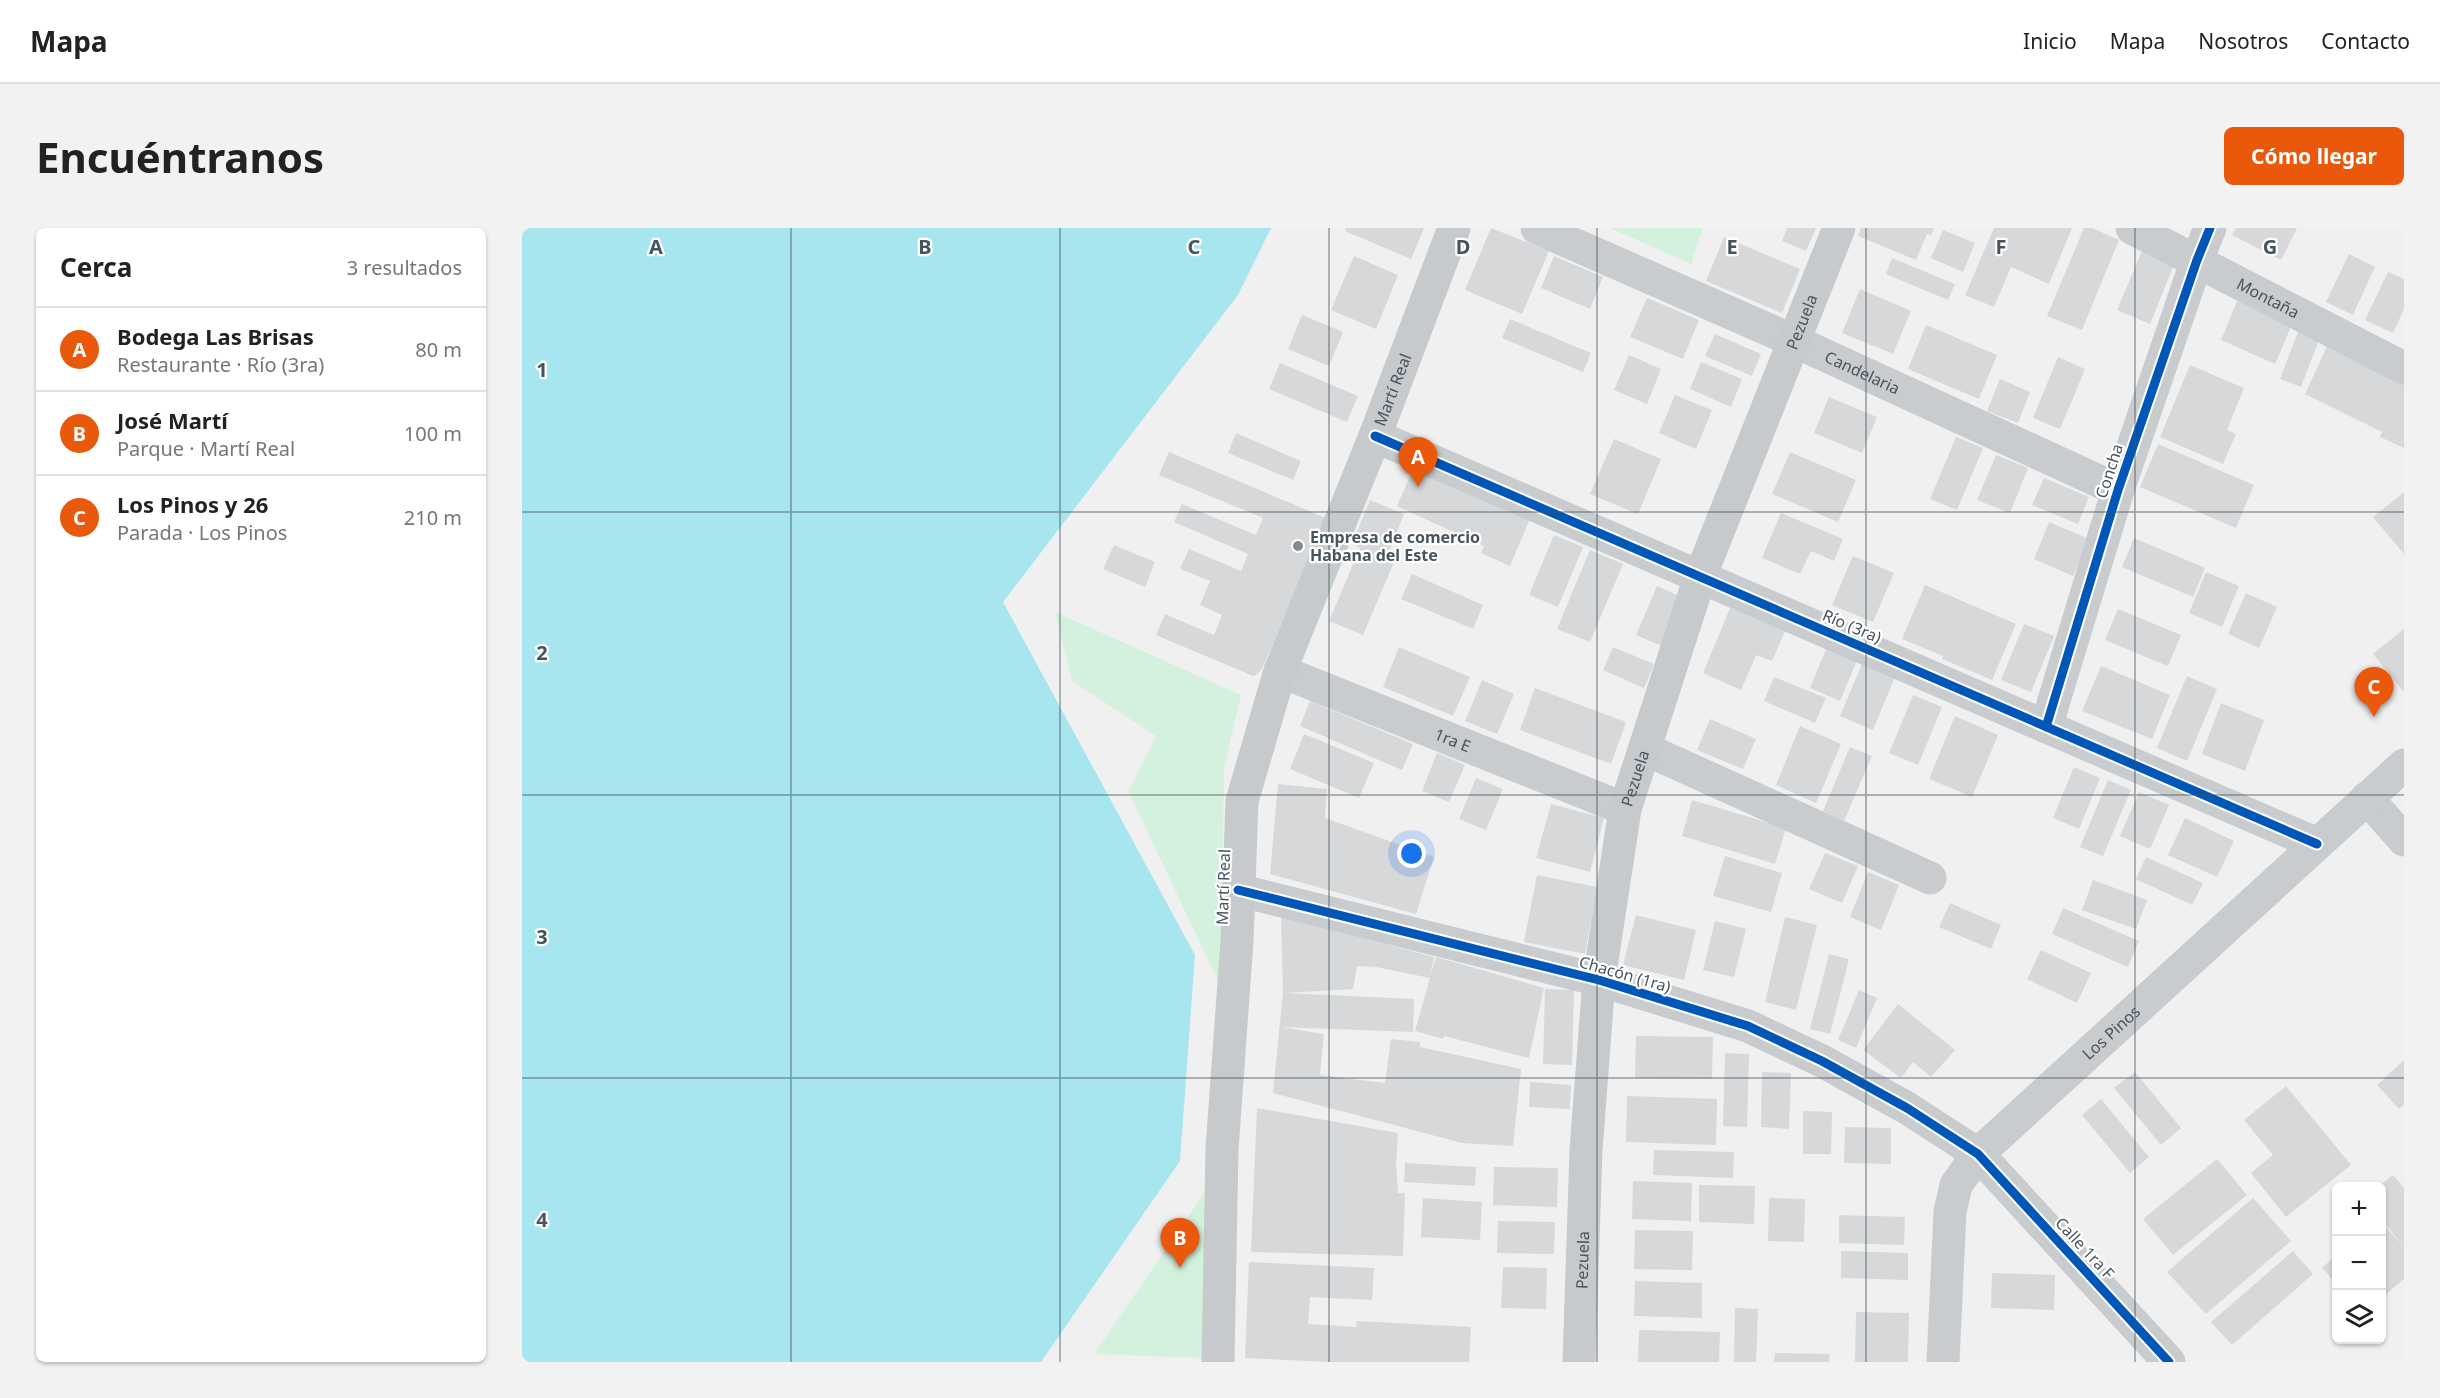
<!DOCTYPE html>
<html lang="es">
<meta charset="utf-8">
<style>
body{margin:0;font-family:"Noto Sans",sans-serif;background:#f2f2f2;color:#222}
.controls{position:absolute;right:18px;bottom:18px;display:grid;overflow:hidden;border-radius:9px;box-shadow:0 2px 4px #0004}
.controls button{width:54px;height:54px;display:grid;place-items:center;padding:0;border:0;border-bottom:2px solid #e0e0e0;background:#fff;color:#222;font:30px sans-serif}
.you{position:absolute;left:890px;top:626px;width:21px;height:21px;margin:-15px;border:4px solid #fff;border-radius:50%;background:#1a73e8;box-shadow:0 0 0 9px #1a73e833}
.badge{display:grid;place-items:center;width:39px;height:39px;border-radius:50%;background:#ea580c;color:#fff;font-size:20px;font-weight:700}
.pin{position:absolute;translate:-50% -50px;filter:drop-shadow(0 2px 3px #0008)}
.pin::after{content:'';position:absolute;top:32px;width:21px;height:18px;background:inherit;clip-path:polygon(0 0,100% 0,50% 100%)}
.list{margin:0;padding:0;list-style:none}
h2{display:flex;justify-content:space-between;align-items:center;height:78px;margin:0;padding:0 24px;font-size:26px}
h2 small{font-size:20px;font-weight:400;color:#767676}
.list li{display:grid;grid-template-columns:39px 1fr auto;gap:18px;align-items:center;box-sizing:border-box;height:84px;padding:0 24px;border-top:2px solid #e0e0e0}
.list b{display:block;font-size:22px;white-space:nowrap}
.list p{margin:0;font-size:20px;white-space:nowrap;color:#767676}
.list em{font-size:20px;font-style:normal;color:#767676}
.icon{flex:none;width:33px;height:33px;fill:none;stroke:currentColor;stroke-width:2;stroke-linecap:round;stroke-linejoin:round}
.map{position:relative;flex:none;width:1882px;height:1134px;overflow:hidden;border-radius:9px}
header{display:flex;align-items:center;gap:36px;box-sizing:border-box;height:84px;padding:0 30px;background:#fff;border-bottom:2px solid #e0e0e0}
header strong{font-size:28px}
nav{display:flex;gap:33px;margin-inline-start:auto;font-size:21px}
.intro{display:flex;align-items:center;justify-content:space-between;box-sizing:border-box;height:144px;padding:0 36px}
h1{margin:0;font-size:42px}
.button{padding:15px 27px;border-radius:9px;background:#ea580c;color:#fff;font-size:21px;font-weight:700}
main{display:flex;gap:36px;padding:0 36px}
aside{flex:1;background:#fff;border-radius:9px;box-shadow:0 2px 4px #0004}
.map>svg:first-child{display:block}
</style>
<header>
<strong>Mapa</strong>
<nav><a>Inicio</a><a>Mapa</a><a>Nosotros</a><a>Contacto</a></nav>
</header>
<div class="intro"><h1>Encuéntranos</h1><a class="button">Cómo llegar</a></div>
<main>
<aside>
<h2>Cerca<small>3 resultados</small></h2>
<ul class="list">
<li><span class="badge">A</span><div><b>Bodega Las Brisas</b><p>Restaurante · Río (3ra)</p></div><em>80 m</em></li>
<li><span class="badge">B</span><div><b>José Martí</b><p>Parque · Martí Real</p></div><em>100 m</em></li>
<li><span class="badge">C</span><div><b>Los Pinos y 26</b><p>Parada · Los Pinos</p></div><em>210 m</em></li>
</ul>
</aside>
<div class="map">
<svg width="1882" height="1134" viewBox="0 0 1882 1134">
<rect width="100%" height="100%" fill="#f1f0f0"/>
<path fill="#d4f1dd" d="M1088,0H1181L1169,36Z
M533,384L719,467L702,540L699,759L606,563L634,508L550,453Z
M690,954L680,1130L572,1126Z"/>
<path fill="#a8e6ef" d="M0,0H749L716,67L481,374L673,727L658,933L519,1134H0Z"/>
<path fill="#d7d8d9" d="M824,0H902L889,31L823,3Z
M969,0L1027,23L1000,86L943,62Z
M1265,0H1294L1284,23L1260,13Z
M1339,0H1412L1409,7L1405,6L1394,32L1336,8Z
M1472,0H1550L1527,56L1489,39L1472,79L1443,67Z
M1562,0H1570L1597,12L1560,102L1525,88Z
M1714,0H1775L1759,32L1710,7Z
M1421,2L1453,15L1441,44L1409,30Z
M1202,9L1278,41L1260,85L1184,53Z
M1620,23L1652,37L1628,96L1595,82Z
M1827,26L1853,39L1831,87L1804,74Z
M832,28L876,47L854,101L809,82Z
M1032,28L1081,49L1068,81L1019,60Z
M1370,30L1433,56L1426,72L1364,46Z
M1866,44L1882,51V81L1871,105L1843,92Z
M1338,61L1389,83L1371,126L1320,105Z
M1125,70L1177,92L1161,131L1108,109Z
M1716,71L1771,94L1753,136L1699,112Z
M780,87L821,104L807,138L766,121Z
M988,91L1069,125L1061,144L980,110Z
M1404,97L1475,127L1457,171L1386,141Z
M1777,101L1798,109L1779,159L1758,151Z
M1193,106L1239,126L1230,148L1183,128Z
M1807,114L1882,149V220L1858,209L1860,204L1783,166Z
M1107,127L1139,141L1125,176L1092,162Z
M1536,129L1563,141L1538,201L1511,190Z
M1179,134L1220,151L1209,179L1168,161Z
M758,135L836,168L825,194L747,161Z
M1668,137L1722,160L1705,202L1714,206L1701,236L1638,209Z
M1478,151L1508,164L1496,195L1465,183Z
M1153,167L1190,182L1174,221L1137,205Z
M1307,169L1355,189L1340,225L1292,205Z
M714,205L779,233L771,252L706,225Z
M1434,209L1461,220L1435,282L1408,271Z
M1092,211L1139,231L1116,286L1068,266Z
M1636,216L1732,257L1714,300L1618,259Z
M647,224L804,290L740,441L734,447L731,448L634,407L643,386L692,407L700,387L678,377L688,353L658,341L667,321L719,343L726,326L652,294L660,276L734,307L741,290L637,247Z
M1268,224L1334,252L1316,294L1250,266Z
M1474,227L1506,240L1488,285L1455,272Z
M893,237L1010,286L988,338L959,325L962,318L875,278Z
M1522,250L1567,269L1556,296L1510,277Z
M1882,264V326L1851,289Z
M848,272L882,286L864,331L872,334L841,407L807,393L838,320L830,316Z
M1259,285L1321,311L1312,333L1289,323L1278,346L1240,330Z
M1527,294L1567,311L1551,348L1512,331Z
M1032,307L1061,319L1036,379L1007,367Z
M1612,310L1683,340L1671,369L1600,339Z
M592,317L633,334L623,359L581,341Z
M1068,322L1101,336L1068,414L1035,401Z
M1331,328L1372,345L1351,394L1310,377Z
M1684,344L1717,358L1700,399L1667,385Z
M890,346L961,377L951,401L879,371Z
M1403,357L1494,396L1470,452L1420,431L1421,428L1380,411Z
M1135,358L1162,370L1142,419L1114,407Z
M1724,365L1755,379L1737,420L1706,406Z
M1208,380L1263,403L1250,433L1234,427L1219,462L1181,445Z
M1596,381L1659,407L1646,438L1583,412Z
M1502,396L1532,408L1509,464L1479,452Z
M1882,401V464L1851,426Z
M877,419L948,449L931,488L861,459Z
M1091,419L1132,436L1122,460L1081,442Z
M1305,419L1335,432L1318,473L1288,460Z
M1340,436L1373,449L1351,502L1318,488Z
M1579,438L1648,467L1630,511L1560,483Z
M1665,448L1695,461L1665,533L1635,520Z
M1252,449L1304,470L1293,495L1242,473Z
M960,452L992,466L975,506L943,493Z
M1013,460L1104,494L1089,536L998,502Z
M1391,467L1420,479L1396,537L1367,525Z
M788,473L891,516L880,542L778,498Z
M1699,475L1742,492L1723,543L1680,526Z
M1433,488L1476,507L1450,569L1407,551Z
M1188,491L1234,511L1221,541L1175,522Z
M1278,498L1319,516L1294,575L1254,557Z
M782,506L852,535L837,570L768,541Z
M1328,519L1350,528L1322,593L1301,583Z
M915,525L943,537L927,574L900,563Z
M1552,539L1578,550L1557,601L1531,590Z
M954,550L981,561L964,602L937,591Z
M1586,552L1609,562L1581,628L1558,619Z
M756,556L805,561L803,590L912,629L894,686L748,646Z
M1617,564L1647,577L1628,621L1598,608Z
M1170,572L1264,600L1253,636L1160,608Z
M1029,576L1082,590L1068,644L1014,630Z
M1663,590L1712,613L1695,649L1646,627Z
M1303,625L1336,638L1320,675L1287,661Z
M1203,628L1260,645L1249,684L1191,668Z
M1624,629L1681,655L1670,677L1614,651Z
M1346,644L1377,657L1359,702L1328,689Z
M1015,647L1075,659L1063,726L1002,714Z
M1571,652L1625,672L1614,701L1560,682Z
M1428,675L1479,697L1469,721L1417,699Z
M1541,680L1617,713L1606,739L1530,706Z
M1114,687L1174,702L1162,752L1101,737Z
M759,688L912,729L908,747L914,729L1022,760L1007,830L922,808L921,811L893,803L908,750L854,739L835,738L831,761L763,765L892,771L891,804L759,799L802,806L798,847L863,855L869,811L898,814V819L999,841L991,918L940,915L751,865L761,765Z
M1263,689L1295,697L1274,782L1243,774Z
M1193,693L1224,701L1212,749L1181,742Z
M1519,722L1569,745L1555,775L1505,751Z
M1307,726L1327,731L1308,806L1288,801Z
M1023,761L1052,762L1050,837L1021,836Z
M1337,762L1355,770L1334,820L1316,812Z
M1376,776L1433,822L1409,849L1391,834L1379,850L1341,822Z
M1114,808L1191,809L1190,851L1113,850Z
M1203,825L1227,826L1225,899L1201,898Z
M1882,832V877L1877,881L1855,857Z
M1240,844L1269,845L1267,901L1239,899Z
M1613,844L1659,900L1639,917L1592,860Z
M1008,854L1049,857L1048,881L1007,879Z
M1764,858L1829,937L1764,989L1729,945L1751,927L1722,892Z
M1105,868L1195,871L1194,917L1104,914Z
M1579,871L1627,929L1608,945L1560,887Z
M735,880L876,905L874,936L876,965H883L881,1028L729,1024Z
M1281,883L1310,884L1309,926H1281Z
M1323,899L1369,900V936L1322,935Z
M1132,922L1212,924L1211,950L1131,947Z
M1695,931L1725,967L1651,1027L1621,991Z
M883,935L954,939L953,958L882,954Z
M972,939L1036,940L1035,979L971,977Z
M1871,947L1882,960V1051L1860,1070V995L1882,1019L1860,992V958H1857Z
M1111,953L1170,955L1169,993L1110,991Z
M1177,957L1233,958L1232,996L1177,994Z
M901,970L960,974L958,1012L899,1009Z
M1247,970L1283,971L1282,1014L1246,1013Z
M1731,970L1769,1013L1684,1086L1645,1044Z
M1317,987L1383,989L1382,1017L1317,1015Z
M976,993L1033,994L1032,1026L975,1025Z
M1113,1002L1171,1003L1170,1042L1112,1041Z
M1319,1023L1386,1025V1052L1319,1050Z
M1771,1023L1791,1046L1710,1117L1689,1094Z
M1814,1027V1056L1800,1040Z
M727,1034L852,1040L850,1072L788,1069L786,1096L834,1099L835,1093L949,1099L947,1134H809L723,1130Z
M981,1039L1025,1040L1024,1081L979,1080Z
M1470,1045L1533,1047L1532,1082L1469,1080Z
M1113,1053L1180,1055V1090L1112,1088Z
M1213,1080L1236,1081L1234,1134H1212Z
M1334,1084L1387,1085L1386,1134H1333Z
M1117,1102L1198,1104L1197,1134H1116Z
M1253,1125L1308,1126L1307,1134H1252Z"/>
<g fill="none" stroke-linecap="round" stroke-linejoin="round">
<g stroke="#c9cccf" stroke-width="33">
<path id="s1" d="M1015,0L1272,113L1596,262"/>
<path id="s2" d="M1610,0L1882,140"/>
<path d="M853,208L1795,616"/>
<path id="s3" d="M758,443L1103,581"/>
<path d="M1524,499L1596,262L1675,32L1688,0"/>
<path d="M1123,521L1408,650"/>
<path d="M1845,570L1882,612"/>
<path d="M716,662L1077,752L1226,798L1300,833L1385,880L1456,926L1647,1134"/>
<path id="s4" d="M1421,1134L1428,984L1434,957L1456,926L1882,537"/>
</g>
<g stroke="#c6cacd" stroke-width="33">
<path id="s5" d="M696,1134L700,921L715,713L720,573L758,443L853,208L932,0"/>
<path id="s6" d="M1057,1134L1064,922L1077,752L1103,581L1178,349L1317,0"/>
</g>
<g stroke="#fff" stroke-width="13">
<path id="cycleway" d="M853,208L1795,616
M1524,499L1596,262L1675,32L1688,0
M716,662L1077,752L1226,798L1300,833L1385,880L1456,926L1647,1134"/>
</g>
<use href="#cycleway" stroke="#0057b8" stroke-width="9"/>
</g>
<path fill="none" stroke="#46545d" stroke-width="1.5" stroke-opacity="0.55" d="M269,0V1134M538,0V1134M807,0V1134M1075,0V1134M1344,0V1134M1613,0V1134M0,284H1882M0,567H1882M0,850H1882"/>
<circle fill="#828b90" stroke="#fff" stroke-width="2" cx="776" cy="318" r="6"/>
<g text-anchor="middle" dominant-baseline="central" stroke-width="4.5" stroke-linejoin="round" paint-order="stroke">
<g font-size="16" fill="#46545d" stroke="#fff">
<text stroke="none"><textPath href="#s2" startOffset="153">Montaña</textPath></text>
<text stroke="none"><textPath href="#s6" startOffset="1074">Pezuela</textPath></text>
<text stroke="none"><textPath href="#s1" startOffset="356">Candelaria</textPath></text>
<text stroke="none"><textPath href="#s5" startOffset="1000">Martí Real</textPath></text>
<text transform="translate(1587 243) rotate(-72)">Concha</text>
<text transform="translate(1330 398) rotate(23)">Río (3ra)</text>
<text stroke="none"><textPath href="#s3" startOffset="186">1ra E</textPath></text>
<text stroke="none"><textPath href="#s6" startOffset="588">Pezuela</textPath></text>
<text transform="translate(701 659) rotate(-88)">Martí Real</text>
<text transform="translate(1103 746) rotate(16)">Chacón (1ra)</text>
<text stroke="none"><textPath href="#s4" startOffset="396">Los Pinos</textPath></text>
<text transform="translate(1563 1020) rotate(47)">Calle 1ra F</text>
<text stroke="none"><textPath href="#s6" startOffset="102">Pezuela</textPath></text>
</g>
<g font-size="16" font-weight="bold" fill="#46545d" stroke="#fff" text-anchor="start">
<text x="788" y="309">Empresa de comercio<tspan x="788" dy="18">Habana del Este</tspan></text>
</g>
</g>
<g font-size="20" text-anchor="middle" font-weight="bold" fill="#46545d" stroke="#fff" stroke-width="4.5" stroke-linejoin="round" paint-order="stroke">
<text x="134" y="26">A</text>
<text x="403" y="26">B</text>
<text x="672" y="26">C</text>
<text x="941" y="26">D</text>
<text x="1210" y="26">E</text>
<text x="1479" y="26">F</text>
<text x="1748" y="26">G</text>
<text x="20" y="149">1</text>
<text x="20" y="432">2</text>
<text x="20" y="716">3</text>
<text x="20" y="999">4</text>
</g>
</svg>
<div class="controls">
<button>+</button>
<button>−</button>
<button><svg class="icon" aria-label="layers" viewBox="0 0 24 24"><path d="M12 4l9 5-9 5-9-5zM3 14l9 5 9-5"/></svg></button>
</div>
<div class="you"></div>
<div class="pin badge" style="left:896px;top:259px">A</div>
<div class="pin badge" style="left:658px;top:1040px">B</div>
<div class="pin badge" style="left:1852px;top:489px">C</div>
</div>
</main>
